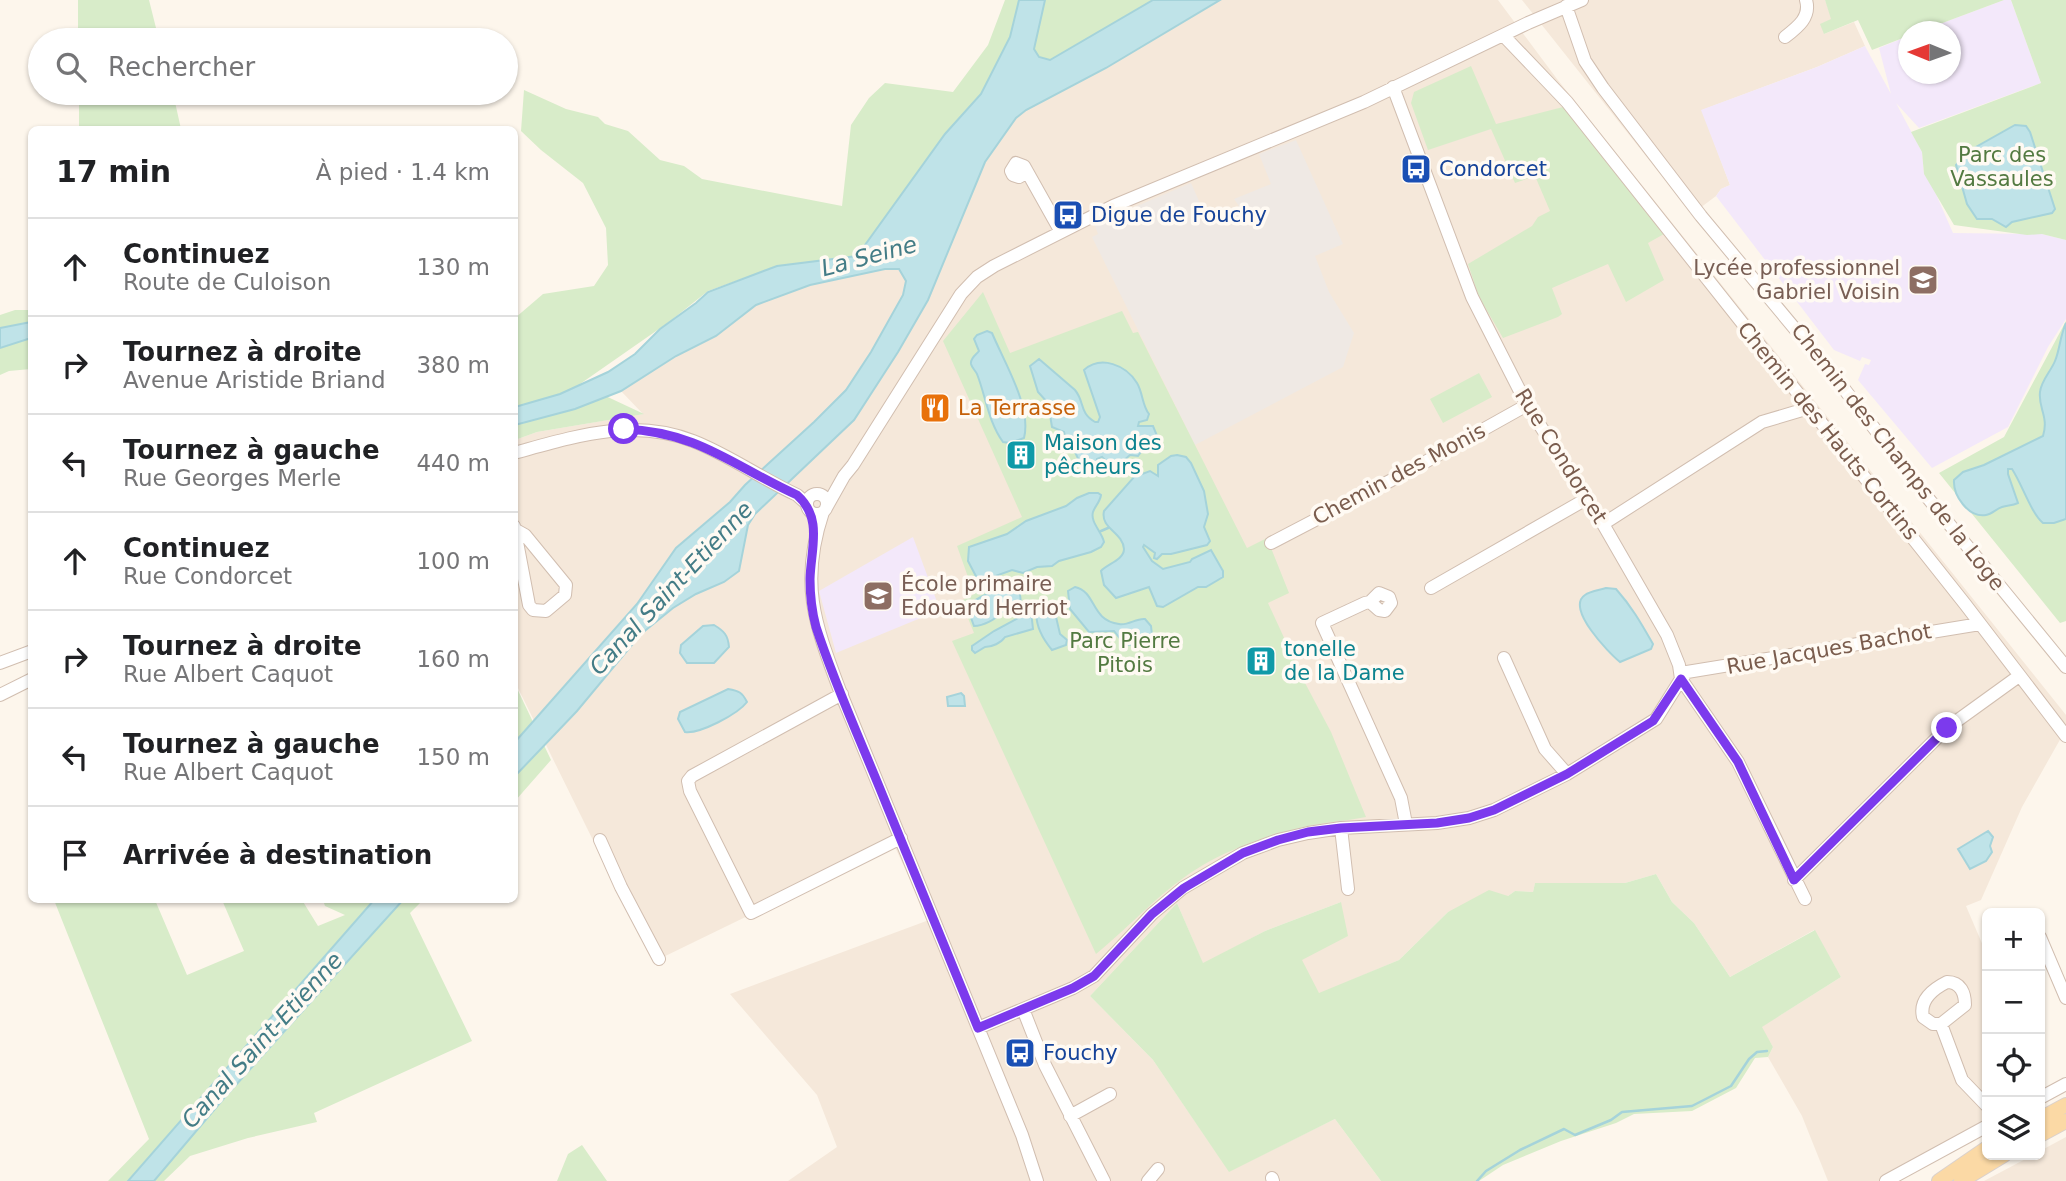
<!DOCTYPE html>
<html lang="fr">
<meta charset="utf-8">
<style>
body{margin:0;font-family:"DejaVu Sans",sans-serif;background:#f2f2f2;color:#202124}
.controls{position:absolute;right:21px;bottom:21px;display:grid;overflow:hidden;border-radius:10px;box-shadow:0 2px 5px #0004}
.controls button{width:63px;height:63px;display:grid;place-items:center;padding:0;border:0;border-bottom:2px solid #e0e0e0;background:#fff;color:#202124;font:35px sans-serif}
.compass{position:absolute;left:1898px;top:21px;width:63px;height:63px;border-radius:50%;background:#fff;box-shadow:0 2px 5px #0004;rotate:271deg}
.stop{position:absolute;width:21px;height:21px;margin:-16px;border:5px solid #7c3aed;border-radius:50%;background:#fff}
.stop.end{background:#7c3aed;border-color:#fff;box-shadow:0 2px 7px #0008}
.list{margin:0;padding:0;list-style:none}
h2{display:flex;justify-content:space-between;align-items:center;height:91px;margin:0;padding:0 28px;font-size:30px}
h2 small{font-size:23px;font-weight:400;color:#757577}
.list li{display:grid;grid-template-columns:46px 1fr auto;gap:21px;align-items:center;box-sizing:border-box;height:98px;padding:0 28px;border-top:2px solid #e0e0e0}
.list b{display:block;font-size:26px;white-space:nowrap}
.list p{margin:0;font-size:23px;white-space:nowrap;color:#757577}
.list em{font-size:23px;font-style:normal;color:#757577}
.icon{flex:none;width:38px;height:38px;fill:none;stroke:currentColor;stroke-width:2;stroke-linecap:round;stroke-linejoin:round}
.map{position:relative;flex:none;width:2066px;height:1181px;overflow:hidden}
.search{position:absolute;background:#fff;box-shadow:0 2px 5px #0004;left:28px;top:28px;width:490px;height:77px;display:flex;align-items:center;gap:18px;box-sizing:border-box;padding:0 24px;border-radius:38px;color:#757577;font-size:26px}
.panel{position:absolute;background:#fff;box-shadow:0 2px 5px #0004;left:28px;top:126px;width:490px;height:777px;border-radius:10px}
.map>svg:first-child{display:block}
</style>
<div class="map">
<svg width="2066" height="1181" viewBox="0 0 2066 1181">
<rect width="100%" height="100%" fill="#fdf6ec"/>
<path fill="#f5e8da" d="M1220,0H1498L1557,79L2066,715V729L2022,807L1981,900L1966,906L1987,955V1122L1879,1181H1828L1802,1116L1768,1057L1773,1047L1761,1027L1841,977L1814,930L1730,977L1694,923L1672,902L1656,874L1625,883H1535L1533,892L1515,891L1508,896L1448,912L1399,960L1319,994L1301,960L1341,902L1265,931L1203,964L1177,903L1090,996L1153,1060L1229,1171L1335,1119L1381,1181H788L837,1147L817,1095L730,994L929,920L894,845L653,962L515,682V440L537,432L643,414L621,391L676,356L716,336L756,305L810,285L885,269H899L952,237L985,162L1016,118L1026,110L1106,68Z
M1522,0H1825L1832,19L1824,34L1854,22L1865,46L1817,67L1702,110L1730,185L1721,189L1716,196L1692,214Z
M2066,1137V1181H1984L2033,1155H2040V1151Z"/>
<path fill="#efe9e4" d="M1296,140L1343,244L1315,256L1329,292L1354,333L1343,367L1195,445L1092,237L1098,234L1094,223H1107L1117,220L1118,214L1191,183L1207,219L1230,210L1239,206L1234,199L1271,184L1259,154Z"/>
<path fill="#f3e8fa" d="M2004,0H2011L2041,83L1919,128L1896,103L1922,152L1924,174L1932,185L1953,233L2042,234L2066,240V319L2048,347L2008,427L1932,468L1858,380L1865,364L1869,365L1871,360L1862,357L1860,361L1834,350L1716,196L1721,189L1730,185L1701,110L1817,67L1865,46L1891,94L1879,48L1908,36L1909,74H1951V32L1921,31Z
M913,537L940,610L836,653L819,591Z"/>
<path fill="#d8ecc9" d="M78,0H149L159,40H78Z
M1005,0H1019L1010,37L981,94L945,134L857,256L777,266L708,291L669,322L580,384L644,414L537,432L515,440V318L543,294L594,286L608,265L606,228L583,183L541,150L521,131L524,90L566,109L598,117L605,124L628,131L660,160L684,166L702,179L842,206L851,125L869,98L885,83L953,92L988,45Z
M1045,0H1153L1050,60L1039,57L1034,49Z
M1825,0H2004L1921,31L1909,32L1908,36L1872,50L1858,20L1824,34L1820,24L1831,19Z
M2011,0H2066V240L2042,234L2027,235L1954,225L1924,174L1922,152L1911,132L2041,83Z
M1471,66L1496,124L1563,107L1664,234L1648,243L1664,280L1626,302L1608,264L1552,288L1562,314L1558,317L1503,338L1479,297L1468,264L1532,226L1538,217L1550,211L1535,176L1515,183L1491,129L1428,150L1411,103L1414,92Z
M79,93H173L181,129H79Z
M983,292L1010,353L1122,311L1133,333L1138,332L1247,548L1267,538L1289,593L1268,603L1304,681L1331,732L1366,817C1347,821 1327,822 1308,826C1277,832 1230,849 1203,865C1162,889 1132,925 1096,954L952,641L974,633L961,601L974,594L957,546L1022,517L943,341Z
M15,310H31V369L9,371L0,375V315Z
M2066,321V621L2060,623L1939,473L2004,437Z
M1479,373L1492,397L1443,423L1430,399Z
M514,682L551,760L515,801H514Z
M1656,874L1672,902L1694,923L1730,977L1815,930L1841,977L1762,1027L1773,1047L1768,1057L1755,1058L1736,1088L1692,1111L1634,1114L1616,1123L1561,1141L1503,1165L1479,1181H1381L1335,1119L1229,1172L1153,1060L1090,996L1177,903L1203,963L1265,931L1341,902L1348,936L1302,960L1319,993L1399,960L1448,912L1489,890L1508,896L1515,891L1533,892L1535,883H1625Z
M54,900H155L187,975L244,951L222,900H302L318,926L345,915L325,906L323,900H423L410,913L472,1041L314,1113L317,1122L248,1138L190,1156L164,1181H108L149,1139Z
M582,1145L607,1181H557L568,1154Z"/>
<path fill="#bfe3e8" stroke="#a5d3da" stroke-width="2" d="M1019,0H1045L1034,49L1039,57L1050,60L1153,0H1220L1106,68L1026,110L1016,118L985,162L928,300L898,352L854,420L755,514L748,525L739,571L724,582L696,594L673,608L641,634L577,711L515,776V742L637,604L676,548L730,502L745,485L814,422L846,390L871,352L903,295L906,281L899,269H885L810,285L756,305L716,336L676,356L621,391L575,409L515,425V407L560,394L608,372L635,354L660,329L696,303L708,292L777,266L857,256L945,134L981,94L1010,37Z
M2015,125L2026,126L2030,132L2055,209L2052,213L2012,222L2006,227L1992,219H1977L1967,204L1956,165L1967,152Z
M31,322V338L0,348V328Z
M2066,323V519L2054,523H2043C2031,513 2022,484 2012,469H2008V474L2018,503C2012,506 2008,505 2002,507C1996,509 1992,514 1986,515C1968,518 1953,495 1954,480L1963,472L1984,465L2043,436C2049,416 2038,409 2040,392C2041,381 2051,371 2055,361C2060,349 2060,336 2066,323Z
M987,331L992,333C1004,362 1032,407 1024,438L1010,443L1003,442C988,421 986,397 977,374C975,370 972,368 971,364C970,358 976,355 979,351L974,339L977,335Z
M1039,359L1075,390C1085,402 1079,413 1095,422H1098L1100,417L1084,370C1101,355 1126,365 1137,383C1143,393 1142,405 1149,414L1147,420L1139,422L1138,426H1153L1160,443L1159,447L1153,450L1144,448L1138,456L1130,455L1122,462L1108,463L1102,457L1097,459L1096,464L1099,470L1081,475L1079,472L1082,467L1075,452L1068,448L1064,432L1052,427L1048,403L1038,392L1030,366Z
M1177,455L1186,457L1191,463L1204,491L1208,514L1204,527L1210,541L1207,545L1171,554H1162L1157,559L1154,558L1155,553L1144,545L1143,547L1152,561L1163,569L1190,562L1192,559L1211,550L1223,571V577L1206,587H1198L1163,607L1157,606L1149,587L1116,598L1104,585L1101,571C1107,564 1124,560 1124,549C1123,532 1100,529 1104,511L1134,477L1150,471L1158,476V465L1171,456Z
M1089,493H1098L1101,495C1100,502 1095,506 1093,512C1090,522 1102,532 1104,542L1101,547L1091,552L1059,561L1052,566L1037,567L1023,573L1012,570L979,582L968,561L969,547L1007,534L1026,521L1066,506L1077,498Z
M1011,582L1017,585C1025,607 1021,607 1001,612C997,619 983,626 974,626L970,615L973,611L972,602C980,597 997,588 1007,589Z
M1075,587C1097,592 1090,620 1119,624C1128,626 1136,618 1145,619L1151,626L1152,635L1138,644L1125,645L1114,631L1089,632L1070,609L1068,591Z
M1606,588L1616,589C1632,607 1641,623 1653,644L1651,649L1620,662C1609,653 1565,608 1585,595C1590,591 1600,590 1606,588Z
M1049,602L1053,604L1060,634L1067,640L1066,645L1052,650C1042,638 1034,624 1037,608Z
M1031,611L1033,629L1005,637C1001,643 992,647 985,647L975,653L972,650V646L994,631Z
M714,625C724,631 728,635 729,647L714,663H687L680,653L681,645L703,626Z
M728,689C739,691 742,692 747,702C738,714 700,734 685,732L678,719L680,712Z
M961,693L964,696L965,706H948L947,697Z
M1988,831L1993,837L1990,846L1992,852L1986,861L1970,869L1958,849Z
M374,900H403L225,1097L154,1181H128Z"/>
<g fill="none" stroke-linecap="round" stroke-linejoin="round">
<path stroke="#a5d3da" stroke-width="2.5" d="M1101,531L1108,528
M1477,1181L1486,1171L1520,1150L1564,1129L1575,1135L1611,1120L1622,1112L1692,1106L1731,1086L1749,1059L1757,1052L1767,1051"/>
<g stroke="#d1beb0" stroke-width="14">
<path id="minor" d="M1566,6L1585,61L1603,88L1701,216L1835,377L1923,492L2066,667
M1503,35L1567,102L1965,604L2066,736
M1785,37C1798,27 1811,17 1806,0
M1025,169L1024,174L1019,177L1013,175L1011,171L1016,163L1024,166L1061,232
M514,453C573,437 633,417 693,441C729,455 762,479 797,495L806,503
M807 504a10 10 0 1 1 20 0a10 10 0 1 1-20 0Z
M826,508L844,476L853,465L961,294L977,277L994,266L1113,206L1364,102L1528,23L1582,0
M823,512C799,584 815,624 840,691L1022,1135L1037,1181
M1603,524L1762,422L1809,408
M514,526L529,605L533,610L546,611L565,595L566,585L525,535L516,530
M1271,543L1409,471L1527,405
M1431,588L1588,498
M1370,602L1379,593L1389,597L1391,603L1385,611L1379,610L1370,602L1365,603L1322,623L1401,798L1406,824
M1504,658L1545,749L1567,774
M0,663L32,651
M1681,679L1687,672L1980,624
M1681,679L1738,762L1805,899
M842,694L692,776L688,781L690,791L751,913L901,838
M0,695L32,679
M1341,828L1348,889
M600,840L621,887L659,959
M1794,880L1947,728L2019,676
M2040,937L2066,998
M1947,982C1961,982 1965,993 1965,1005L1941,1024H1933L1923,1017C1919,1000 1933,989 1947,982Z
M1023,1009L1045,1065L1104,1181
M1941,1024L1962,1080L1987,1106
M978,1028L1073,988L1094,976L1152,914L1183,888L1243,853L1278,840L1308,833L1341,828L1437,823L1469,818L1494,810L1567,774L1656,719L1681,679L1679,665L1667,635L1603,524L1527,405L1472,297L1393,87
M2040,1098L2066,1084
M1070,1116L1110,1094
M1272,1178L1273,1181
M1148,1181L1158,1169
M1886,1181L1987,1126"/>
</g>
<g stroke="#dad1cd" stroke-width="16">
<path id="major" d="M2040,1119L2066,1105
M2040,1135L2066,1121
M1939,1181L1987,1148
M1961,1181L2004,1155"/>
</g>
<use href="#minor" stroke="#fff" stroke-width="12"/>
<use href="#major" stroke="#fbd9a5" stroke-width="14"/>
</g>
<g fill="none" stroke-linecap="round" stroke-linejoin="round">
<path stroke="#7c3aed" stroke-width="9" d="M624,429C699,432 733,466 797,495C823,518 811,548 810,579C810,595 812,612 816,627C836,688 863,746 887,806C918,880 948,954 978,1028L1073,988L1094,976L1152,914L1184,888L1243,853L1278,840L1308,832L1341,828L1437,823L1469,818L1494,810L1567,774L1653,721L1681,679L1738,762L1794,880L1947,728"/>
</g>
<defs>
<g id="bus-square" transform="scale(1.575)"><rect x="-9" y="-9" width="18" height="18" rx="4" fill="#1a4fb4" stroke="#fffaf3"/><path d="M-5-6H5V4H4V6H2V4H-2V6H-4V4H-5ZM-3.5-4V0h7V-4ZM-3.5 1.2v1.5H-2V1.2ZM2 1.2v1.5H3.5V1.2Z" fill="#fff"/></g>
<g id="school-square" transform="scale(1.575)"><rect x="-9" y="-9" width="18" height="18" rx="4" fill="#8d6e63" stroke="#fffaf3"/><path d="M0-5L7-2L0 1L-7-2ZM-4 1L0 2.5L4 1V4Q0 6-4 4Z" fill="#fff"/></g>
<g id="restaurant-square" transform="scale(1.575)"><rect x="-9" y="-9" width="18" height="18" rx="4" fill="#e8710a" stroke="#fffaf3"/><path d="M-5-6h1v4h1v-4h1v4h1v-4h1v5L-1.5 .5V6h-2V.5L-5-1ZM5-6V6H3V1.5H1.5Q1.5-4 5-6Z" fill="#fff"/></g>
<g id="building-square" transform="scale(1.575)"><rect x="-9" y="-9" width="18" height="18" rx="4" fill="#0f9aa8" stroke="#fffaf3"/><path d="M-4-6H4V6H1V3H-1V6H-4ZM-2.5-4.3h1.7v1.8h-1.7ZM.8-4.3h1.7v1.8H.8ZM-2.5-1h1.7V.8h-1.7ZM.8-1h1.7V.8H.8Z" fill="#fff"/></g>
</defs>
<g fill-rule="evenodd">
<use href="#bus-square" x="1416" y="169"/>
<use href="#bus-square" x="1068" y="215"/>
<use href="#school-square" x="1923" y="280"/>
<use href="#restaurant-square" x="935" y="408"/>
<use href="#building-square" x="1021" y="455"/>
<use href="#school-square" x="878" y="596"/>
<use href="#building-square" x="1261" y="661"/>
<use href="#bus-square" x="1020" y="1053"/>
</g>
<g text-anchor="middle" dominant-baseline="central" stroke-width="7" stroke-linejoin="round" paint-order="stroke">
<g font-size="21" fill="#537a41" stroke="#fffaf3">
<text x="2002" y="155">Parc des<tspan x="2002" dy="24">Vassaules</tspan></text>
<text x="1125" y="641">Parc Pierre<tspan x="1125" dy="24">Pitois</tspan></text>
</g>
<g font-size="21" fill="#164399" stroke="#fffaf3" text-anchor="start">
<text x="1439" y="169">Condorcet</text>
<text x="1091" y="215">Digue de Fouchy</text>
<text x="1043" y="1053">Fouchy</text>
</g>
<g font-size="21" fill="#785e54" stroke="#fffaf3" text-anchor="end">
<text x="1900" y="268">Lycée professionnel<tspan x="1900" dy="24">Gabriel Voisin</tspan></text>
<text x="901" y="584" text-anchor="start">École primaire<tspan x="901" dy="24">Edouard Herriot</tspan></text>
</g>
<g font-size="21" fill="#c56008" stroke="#fffaf3" text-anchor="start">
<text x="958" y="408">La Terrasse</text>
</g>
<g font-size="21" fill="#7a5c4d" stroke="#fffaf3">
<text transform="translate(1828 431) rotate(51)">Chemin des Hauts Cortins</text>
<text transform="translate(1561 456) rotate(58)">Rue Condorcet</text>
<text transform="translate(1898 457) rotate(52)">Chemin des Champs de la Loge</text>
<text transform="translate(1399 474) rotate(-28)">Chemin des Monis</text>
<text transform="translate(1829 649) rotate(-10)">Rue Jacques Bachot</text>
</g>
<g font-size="21" fill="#0d838f" stroke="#fffaf3" text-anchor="start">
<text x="1044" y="443">Maison des<tspan x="1044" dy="24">pêcheurs</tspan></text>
<text x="1284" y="649">tonelle<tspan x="1284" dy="24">de la Dame</tspan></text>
</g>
<g font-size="23" font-style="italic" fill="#437c86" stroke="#fffaf3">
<text transform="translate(869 256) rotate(-15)">La Seine</text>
<text transform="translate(671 588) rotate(-47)">Canal Saint-Etienne</text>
<text transform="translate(262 1040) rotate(-48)">Canal Saint-Etienne</text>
</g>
</g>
</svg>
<div class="controls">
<button>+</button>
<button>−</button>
<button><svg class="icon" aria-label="locate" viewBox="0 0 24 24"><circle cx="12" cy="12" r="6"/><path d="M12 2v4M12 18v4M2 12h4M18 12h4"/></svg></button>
<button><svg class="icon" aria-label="layers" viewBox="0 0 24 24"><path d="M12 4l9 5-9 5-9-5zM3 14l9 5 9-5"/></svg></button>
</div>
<svg class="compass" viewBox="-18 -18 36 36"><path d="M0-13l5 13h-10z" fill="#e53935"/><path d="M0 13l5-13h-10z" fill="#757577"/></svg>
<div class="stop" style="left:624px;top:429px"></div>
<div class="stop end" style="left:1947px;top:728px"></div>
<div class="search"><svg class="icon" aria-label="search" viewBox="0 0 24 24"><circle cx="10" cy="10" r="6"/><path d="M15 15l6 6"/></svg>Rechercher</div>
<section class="panel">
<h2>17 min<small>À pied · 1.4 km</small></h2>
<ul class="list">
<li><svg class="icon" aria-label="ahead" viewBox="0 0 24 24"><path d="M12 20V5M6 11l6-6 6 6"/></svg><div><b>Continuez</b><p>Route de Culoison</p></div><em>130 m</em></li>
<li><svg class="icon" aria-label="right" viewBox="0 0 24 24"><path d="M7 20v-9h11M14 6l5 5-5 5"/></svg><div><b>Tournez à droite</b><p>Avenue Aristide Briand</p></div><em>380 m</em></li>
<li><svg class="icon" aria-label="left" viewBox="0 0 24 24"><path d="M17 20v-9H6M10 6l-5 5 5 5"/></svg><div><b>Tournez à gauche</b><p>Rue Georges Merle</p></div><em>440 m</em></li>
<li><svg class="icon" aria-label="ahead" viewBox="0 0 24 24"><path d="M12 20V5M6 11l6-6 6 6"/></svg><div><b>Continuez</b><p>Rue Condorcet</p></div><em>100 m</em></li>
<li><svg class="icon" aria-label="right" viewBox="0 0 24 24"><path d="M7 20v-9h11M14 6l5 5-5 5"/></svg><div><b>Tournez à droite</b><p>Rue Albert Caquot</p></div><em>160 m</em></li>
<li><svg class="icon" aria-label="left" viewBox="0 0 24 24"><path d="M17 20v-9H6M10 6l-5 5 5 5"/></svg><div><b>Tournez à gauche</b><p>Rue Albert Caquot</p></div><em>150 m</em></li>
<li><svg class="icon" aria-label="arrive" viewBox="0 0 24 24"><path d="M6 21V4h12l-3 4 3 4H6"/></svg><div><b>Arrivée à destination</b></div></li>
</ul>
</section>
</div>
